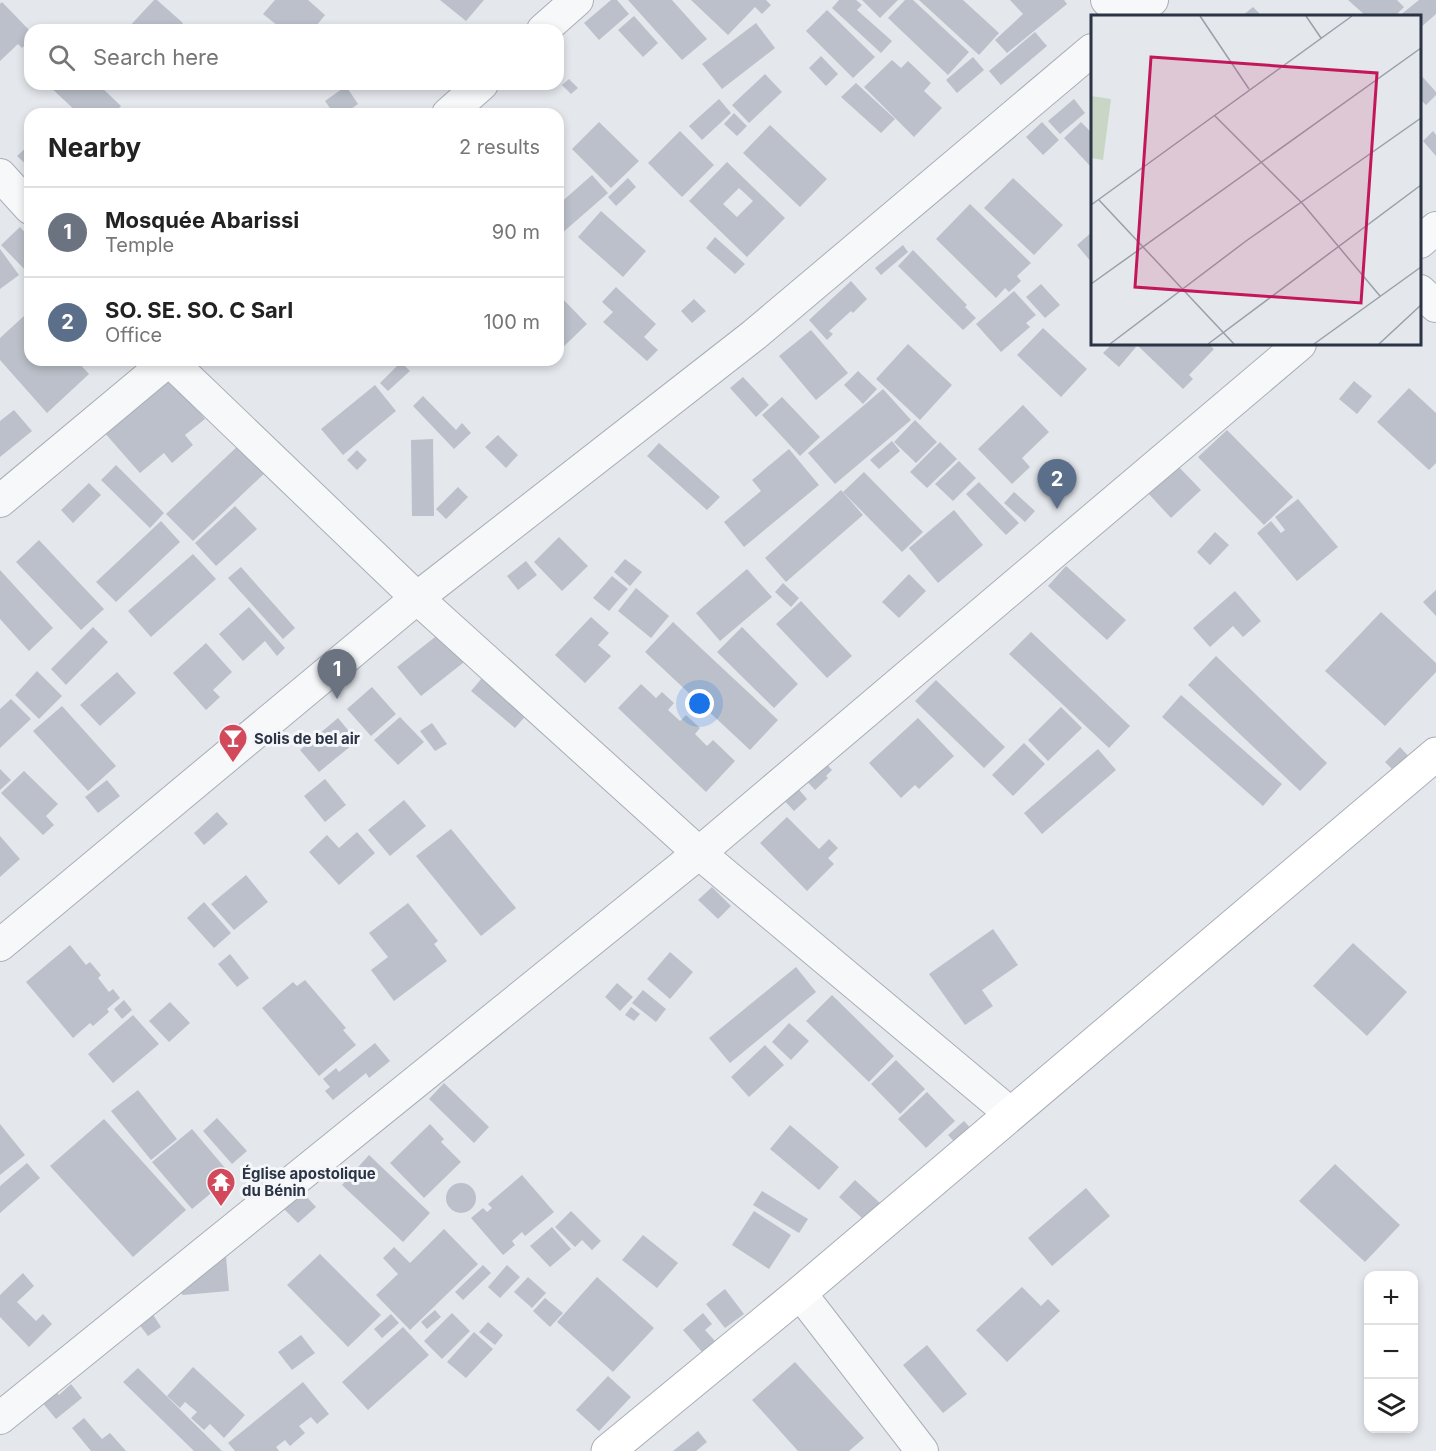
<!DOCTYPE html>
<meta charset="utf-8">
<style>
body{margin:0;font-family:Inter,sans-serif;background:#f6f6f6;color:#222}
.controls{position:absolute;right:18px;bottom:18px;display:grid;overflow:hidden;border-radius:12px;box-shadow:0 3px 9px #0003}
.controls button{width:54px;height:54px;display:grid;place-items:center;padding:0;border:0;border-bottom:2px solid #e0e0e0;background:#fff;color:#222;font:30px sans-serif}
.you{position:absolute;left:700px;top:704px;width:21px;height:21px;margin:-15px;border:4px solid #fff;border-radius:50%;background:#1a73e8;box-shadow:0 0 0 9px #1a73e833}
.badge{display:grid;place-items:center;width:39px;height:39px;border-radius:50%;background:#d1495b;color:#fff;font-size:20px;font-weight:700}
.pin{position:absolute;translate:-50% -50px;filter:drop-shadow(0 2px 3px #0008)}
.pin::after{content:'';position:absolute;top:32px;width:21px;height:18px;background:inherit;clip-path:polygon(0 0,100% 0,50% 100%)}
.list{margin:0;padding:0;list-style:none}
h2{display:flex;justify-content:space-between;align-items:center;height:78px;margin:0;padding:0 24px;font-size:26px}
h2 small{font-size:20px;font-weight:400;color:#767676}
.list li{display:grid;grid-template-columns:39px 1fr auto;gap:18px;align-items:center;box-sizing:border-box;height:90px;padding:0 24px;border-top:2px solid #e0e0e0}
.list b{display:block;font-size:22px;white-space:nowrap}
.list p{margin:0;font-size:20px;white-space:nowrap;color:#767676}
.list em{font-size:20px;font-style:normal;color:#767676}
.icon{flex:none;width:33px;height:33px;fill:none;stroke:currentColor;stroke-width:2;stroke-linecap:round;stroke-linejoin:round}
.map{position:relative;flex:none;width:1436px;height:1451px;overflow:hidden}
.search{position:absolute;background:#fff;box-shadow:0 3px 9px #0003;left:24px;top:24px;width:540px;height:66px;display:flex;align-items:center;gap:15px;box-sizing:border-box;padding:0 21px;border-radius:18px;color:#767676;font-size:22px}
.panel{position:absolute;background:#fff;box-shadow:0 3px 9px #0003;left:24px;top:108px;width:540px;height:258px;border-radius:18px}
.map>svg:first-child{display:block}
</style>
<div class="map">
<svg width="1436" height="1451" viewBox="0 0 1436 1451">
<rect width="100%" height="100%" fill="#e4e7ec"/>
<path fill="#bbc0ca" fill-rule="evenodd" d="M154,0H157L183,23L177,30H126Z
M275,0H308L325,15L313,30H283L263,14Z
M440,0H484L466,21Z
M611,0H617L629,14L599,40L584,23Z
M628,0H672L707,39L682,60Z
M691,0H766L771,5L762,14L755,7L728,35Z
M839,0H856L862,5L857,10L892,41L881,53L832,8Z
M862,0H898L880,18Z
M905,0H913L969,52L948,75L888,18Z
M919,0H963L999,33L979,55Z
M1010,0H1064L1067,4L1007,53L995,40L1023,14Z
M1348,0H1397L1404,7L1395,16H1366Z
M1419,0H1436V14L1420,28V16H1399Z
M2,2L30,31V40L22,48L18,44L0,61V4Z
M1253,7L1262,16H1242Z
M827,10L875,57L853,78L806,31Z
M634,16L658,43L643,57L618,30Z
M756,23L775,48L722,89L702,64Z
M1035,32L1047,46L1001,85L989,71Z
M821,56L838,74L826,86L809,68Z
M973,57L984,70L957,93L946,80Z
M892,60L901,68L908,61L931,83L924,91L942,108L914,137L864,87Z
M765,74L782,92L749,123L732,105Z
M1420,74L1436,92V95L1426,105L1420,99Z
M569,79L578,88L571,94L562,85Z
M856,83L895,119L881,133L841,97Z
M49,84H98L121,106L114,114H79L48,85Z
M346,86L358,104L344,114H334L325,101Z
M719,99L731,113L702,140L689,126Z
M1074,99L1085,113L1060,134L1048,121Z
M734,113L747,126L737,136L724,124Z
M599,122L639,161L611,188L572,149Z
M1042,122L1059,140L1043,155L1026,137Z
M1081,122L1092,133V168L1064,138Z
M770,125L827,179L800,207L743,153Z
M680,131L714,165L682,197L648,163Z
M1433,131L1436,135V156L1423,141Z
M30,144V168L17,156Z
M727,162L785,218L747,257L689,201ZM739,188L753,201L737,217L723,204Z
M592,175L608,193L561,234L558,230V205Z
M628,178L636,187L616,206L608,197Z
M1013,178L1063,225L1034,255L984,208Z
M970,204L1031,263L1017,276L1021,281L1009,292L1005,288L996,298L936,239Z
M601,211L646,251L623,277L578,237Z
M20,227L30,238V275L1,245Z
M1092,232V263L1077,245Z
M715,237L745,264L735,274L706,248Z
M903,245L908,252L881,275L875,268Z
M0,249L19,275L0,289Z
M913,250L967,305L965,307L976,318L963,330L898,266Z
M851,281L867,299L853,313L851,311L829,331L833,334L827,340L809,320Z
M1041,284L1060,305L1045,318L1026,297Z
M616,287L656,324L644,337L658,350L647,361L603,322L613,312L602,302Z
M1014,291L1036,315L1026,323L1030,327L1001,352L976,324Z
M558,294L587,324L558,352Z
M694,299L706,311L692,323L681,311Z
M24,316L30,322V360H76L89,374L47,413L0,360V338Z
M1043,328L1087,369L1061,397L1017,355Z
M811,330L848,373L816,400L779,356Z
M908,344L952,385L920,420L876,379Z
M1112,344H1131L1136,347L1119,367L1103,353Z
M1136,344H1208L1214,349L1189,375L1193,379L1183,389Z
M401,362L410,371L388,391L380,383Z
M858,371L877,389L863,404L844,385Z
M168,376L205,419L185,435L193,445L172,463L164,453L140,473L103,431Z
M743,377L769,405L756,417L730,388Z
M1354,381L1372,396L1357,414L1339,399Z
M375,385L396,411L343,455L321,429Z
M1409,388L1436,413V463L1429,470L1377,422Z
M883,389L911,420L835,484L808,453Z
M423,396L456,430L462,423L471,433L454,449L413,406Z
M782,397L820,437L800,456L762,415Z
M1023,405L1049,432L1022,458L1030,467L1012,484L978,449Z
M14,410L32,431L0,457V421Z
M915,420L937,442L916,463L894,442Z
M1227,430L1293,497L1264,525L1198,457Z
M498,435L518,455L506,468L485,447Z
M433,439L434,516H412L411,440Z
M892,441L900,451L879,469L870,460Z
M242,442L268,470L193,541L166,514Z
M940,442L957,459L927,488L910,472Z
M659,443L720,497L707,510L647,456Z
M789,449L819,485L744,547L724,522L761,491L752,480Z
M357,450L367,460L357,470L347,460Z
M959,461L976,478L953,501L935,484Z
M1176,464L1201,490L1171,518L1147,492Z
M116,465L164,513L150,528L101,480Z
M864,472L923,532L902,552L843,492Z
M979,482L1019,523L1006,535L966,494Z
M89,483L101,495L73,523L61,510Z
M458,487L468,497L446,519L436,509Z
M841,490L863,515L786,582L765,558Z
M1014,492L1035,511L1025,522L1004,503Z
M1298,499L1338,547L1297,581L1257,533L1271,521L1281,533L1285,530L1275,517Z
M235,506L257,529L216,566L195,543Z
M954,510L983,545L938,583L909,548Z
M161,521L180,542L116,602L96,582Z
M1215,532L1229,545L1210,565L1197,552Z
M559,537L588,566L562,591L534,562Z
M39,540L104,609L81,630L16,562Z
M193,554L216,579L151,637L128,611Z
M625,559L642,572L630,586L614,572Z
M526,561L537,575L518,590L507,576Z
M1066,566L1126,620L1107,640L1048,586Z
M241,567L295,628L283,639L228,578Z
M747,569L772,597L720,641L696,613Z
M0,570L53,628L29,651L0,619Z
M909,574L926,591L899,618L882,602Z
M612,576L628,589L609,611L593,598Z
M783,583L799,598L791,607L775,592Z
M636,588L669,616L651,638L618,611Z
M1436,590V616L1423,602Z
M1235,591L1261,621L1243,637L1233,626L1210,647L1193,628Z
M801,601L852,656L827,678L776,624Z
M249,607L285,648L277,656L265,641L243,661L219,634Z
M1381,612L1436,663V672L1385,726L1325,671Z
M591,617L609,633L598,645L611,656L585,683L555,655Z
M673,622L778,720L750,750L645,652Z
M93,627L108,642L66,685L51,669Z
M742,627L798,684L774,708L717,652Z
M444,630L468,659L421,696L397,667Z
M1031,632L1130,726L1109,748L1009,654Z
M206,643L232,672L213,690L220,697L206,710L173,673Z
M1216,656L1327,763L1300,791L1188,685Z
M493,665L537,703L515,728L471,691Z
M37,671L62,696L39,719L15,695Z
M117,672L136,693L100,726L80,705Z
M936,680L1005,747L984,768L915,701Z
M641,684L656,698L662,692L674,703L668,710L680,721L686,715L700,728L695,734L707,746L713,740L735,761L706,792L618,708Z
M372,687L396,714L371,736L347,709Z
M1181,695L1282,784L1263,806L1162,717Z
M11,699L31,719L0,748V709Z
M62,706L116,766L88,791L33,731Z
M1061,707L1082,728L1048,761L1028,740Z
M400,717L424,742L398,765L374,740Z
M338,718L357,741L319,772L300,750Z
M918,718L954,756L919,789L915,785L901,798L869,763Z
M432,723L447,744L435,751L420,731Z
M1024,743L1045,764L1013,796L992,775Z
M1400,747L1412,760L1397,774L1385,762Z
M1098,749L1116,770L1042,834L1024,813Z
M822,759L832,770L826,776L828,778L815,790L803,777Z
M0,769L11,780L0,790Z
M24,771L58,804L46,816L54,825L43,835L1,793Z
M325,779L346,805L325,822L304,796Z
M107,780L120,796L98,813L85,797Z
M795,785L807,799L794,811L781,797Z
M404,800L426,826L390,856L368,830Z
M217,812L228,824L204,845L194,833Z
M787,817L819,849L829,839L838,848L828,858L834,864L807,891L760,843Z
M451,829L516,908L481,936L416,856Z
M357,832L375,853L339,885L309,852L327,835L339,848Z
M0,836L20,859L0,877Z
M246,875L268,902L234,930L211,904Z
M712,887L731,906L718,919L698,900Z
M204,902L231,933L214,948L187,918Z
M408,903L438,941L434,944L447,961L394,1001L371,970L388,957L369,933Z
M993,929L1018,965L982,990L993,1006L965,1025L929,974Z
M1353,943L1407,992L1367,1036L1313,986Z
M70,945L86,965L90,962L101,975L98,978L109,992L113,989L120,998L107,1009L109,1012L93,1026L90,1023L73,1038L26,982Z
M670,952L693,972L670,999L647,979Z
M230,954L249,978L237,987L218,964Z
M796,967L816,992L730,1063L709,1038Z
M305,980L346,1028L343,1030L356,1045L319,1076L262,1008L293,982L297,986Z
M617,983L633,997L620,1011L605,997Z
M643,990L666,1009L656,1022L632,1003Z
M832,995L894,1056L869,1082L806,1021Z
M124,1000L132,1010L122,1019L114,1009Z
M170,1002L190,1023L169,1042L149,1021Z
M631,1007L640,1014L634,1021L625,1015Z
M133,1015L159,1044L113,1083L88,1054Z
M789,1023L809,1041L791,1060L772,1042Z
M375,1043L390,1061L369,1078L366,1073L333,1100L325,1091L330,1087L323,1079L336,1068L339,1072Z
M765,1045L784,1065L749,1097L731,1077Z
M896,1060L925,1089L900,1114L871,1084Z
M444,1083L489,1127L474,1143L429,1099Z
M138,1090L177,1139L151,1160L111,1111Z
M927,1092L955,1121L926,1148L898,1119Z
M217,1118L247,1151L232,1164L203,1131Z
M104,1119L186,1210L133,1257L50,1166Z
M964,1121L976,1134L960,1148L948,1135Z
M0,1124L25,1155L0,1175Z
M430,1124L444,1139L441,1142L461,1162L424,1198L390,1163Z
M790,1125L839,1167L819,1190L770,1149Z
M192,1129L225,1168L216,1177L222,1184L192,1209L152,1162Z
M369,1155L430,1213L403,1242L342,1185Z
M27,1163L40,1178L0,1213V1186Z
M1335,1164L1400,1225L1365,1262L1299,1201Z
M522,1175L554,1212L525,1236L522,1232L512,1241L515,1245L503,1255L471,1218L483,1208L487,1212L492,1208L488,1204Z
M855,1180L880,1203L864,1220L839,1197Z
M446 1198a15 15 0 1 1 30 0a15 15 0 1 1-30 0Z
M1086,1188L1110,1216L1052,1266L1028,1238Z
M762,1191L808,1219L799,1233L753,1205Z
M302,1192L316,1207L298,1223L284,1209Z
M571,1211L601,1241L592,1250L582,1240L575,1247L555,1227Z
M754,1211L791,1235L769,1269L732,1245Z
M552,1227L571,1249L550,1267L530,1246Z
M444,1229L478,1264L410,1330L376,1295L398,1274L383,1258L394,1247L410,1263Z
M643,1235L678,1263L657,1288L622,1260Z
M320,1254L381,1315L348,1347L287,1285Z
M226,1256L229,1291L183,1295L176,1289Z
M483,1265L491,1273L463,1300L455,1292Z
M507,1265L520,1277L500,1298L488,1287Z
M23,1273L34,1286L17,1302L36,1321L43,1314L52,1324L29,1347L0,1317V1295Z
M528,1277L546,1293L532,1308L514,1292Z
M597,1277L654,1328L613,1372L557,1322Z
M1022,1287L1041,1306L1048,1299L1060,1311L1007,1362L976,1330Z
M725,1289L744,1314L725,1328L706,1304Z
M545,1298L563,1313L550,1327L533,1311Z
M435,1310L441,1317L427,1329L421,1322Z
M152,1313L161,1327L148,1336L138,1323Z
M452,1313L470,1331L442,1359L424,1341Z
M703,1313L712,1324L705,1330L715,1341L702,1352L683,1330Z
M391,1314L399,1323L382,1338L374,1329Z
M488,1322L503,1335L495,1345L479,1332Z
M403,1327L429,1355L368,1410L342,1382Z
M474,1332L493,1349L466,1378L447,1362Z
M301,1335L315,1353L292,1370L278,1352Z
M927,1345L967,1394L943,1413L903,1365Z
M795,1362L864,1438L849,1451H798L752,1400Z
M193,1367L245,1415L224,1438L210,1424L204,1430L191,1418L197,1412L185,1402L180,1408L167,1396Z
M138,1368L222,1451H194L123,1382Z
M608,1376L631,1397L599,1431L576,1410Z
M303,1382L329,1414L317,1424L311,1417L299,1426L305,1433L290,1446L285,1440L276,1447L279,1451H235L228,1443Z
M71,1384L82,1398L56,1419L41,1401L55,1390L59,1395Z
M84,1418L102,1439L110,1433L126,1451H91L72,1428Z
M698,1431L707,1442L696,1451H673Z"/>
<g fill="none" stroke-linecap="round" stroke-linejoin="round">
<g stroke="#a9aeb7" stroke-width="34">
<path id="street" d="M1107,0L1124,16
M1132,16L1152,0
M543,30L577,0
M448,114L482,84
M0,175L30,208
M1420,242L1436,228
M1420,291L1436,306
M169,360L417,598L699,853L1011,1114
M0,501L169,360
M0,945L417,598L754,335L1092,50
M800,1293L922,1451
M0,1418L699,853L1300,344"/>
</g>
<g stroke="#a9aeb7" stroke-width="35">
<path id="secondary" d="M608,1451L800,1293L1436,754"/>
</g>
<use href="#street" stroke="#f7f8fa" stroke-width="32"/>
<use href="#secondary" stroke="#fff" stroke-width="33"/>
</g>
<defs>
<g id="bar-pin" transform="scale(1.5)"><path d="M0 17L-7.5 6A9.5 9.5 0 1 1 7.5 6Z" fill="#d1495b" stroke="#f4f6f9"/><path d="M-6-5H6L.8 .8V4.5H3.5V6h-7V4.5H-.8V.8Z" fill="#fff"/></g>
<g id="temple-pin" transform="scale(1.5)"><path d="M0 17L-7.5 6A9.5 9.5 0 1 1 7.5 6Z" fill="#d1495b" stroke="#f4f6f9"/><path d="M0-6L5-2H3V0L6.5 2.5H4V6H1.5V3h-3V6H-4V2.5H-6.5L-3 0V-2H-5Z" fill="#fff"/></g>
</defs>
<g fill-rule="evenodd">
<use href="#bar-pin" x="233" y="738"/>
<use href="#temple-pin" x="221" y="1182"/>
</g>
<g text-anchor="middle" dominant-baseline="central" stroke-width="6" stroke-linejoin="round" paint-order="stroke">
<g font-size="15" font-weight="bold" fill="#2b3445" stroke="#f4f6f9" text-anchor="start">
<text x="254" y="738">Solis de bel air</text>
<text x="242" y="1173">Église apostolique<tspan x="242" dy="17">du Bénin</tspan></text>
</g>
</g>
<g transform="translate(1091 15)">
<rect width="330" height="330" fill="#e4e7ec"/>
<path d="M0,81L20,84L12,145L0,143Z" fill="#c9d6c5"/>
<path fill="none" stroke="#9a9fa9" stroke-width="1.5" d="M109,1L158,74M215,1L230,23M123,100L211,188L289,281M8,185L143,329M0,190L261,1M0,269L330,33M19,329L155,226L330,103M117,329L330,170M223,329L330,252M288,329L330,290"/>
<path fill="#c2185b" fill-opacity="0.15" stroke="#c2185b" stroke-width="3" d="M60,42L286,58L270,288L44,272Z"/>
<rect width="330" height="330" fill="none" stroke="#2b3445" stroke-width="3"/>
</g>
</svg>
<div class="controls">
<button>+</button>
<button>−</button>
<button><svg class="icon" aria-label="layers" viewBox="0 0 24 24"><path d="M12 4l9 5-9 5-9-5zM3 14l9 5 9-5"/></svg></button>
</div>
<div class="you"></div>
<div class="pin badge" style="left:337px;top:699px;background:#6b7280">1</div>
<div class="pin badge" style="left:1057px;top:509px;background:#5c6f8a">2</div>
<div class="search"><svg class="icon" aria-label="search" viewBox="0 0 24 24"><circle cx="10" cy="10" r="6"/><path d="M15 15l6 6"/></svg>Search here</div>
<section class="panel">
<h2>Nearby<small>2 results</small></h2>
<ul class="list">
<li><span class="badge" style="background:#6b7280">1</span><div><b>Mosquée Abarissi</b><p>Temple</p></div><em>90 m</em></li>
<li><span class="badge" style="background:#5c6f8a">2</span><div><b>SO. SE. SO. C Sarl</b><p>Office</p></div><em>100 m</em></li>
</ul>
</section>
</div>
